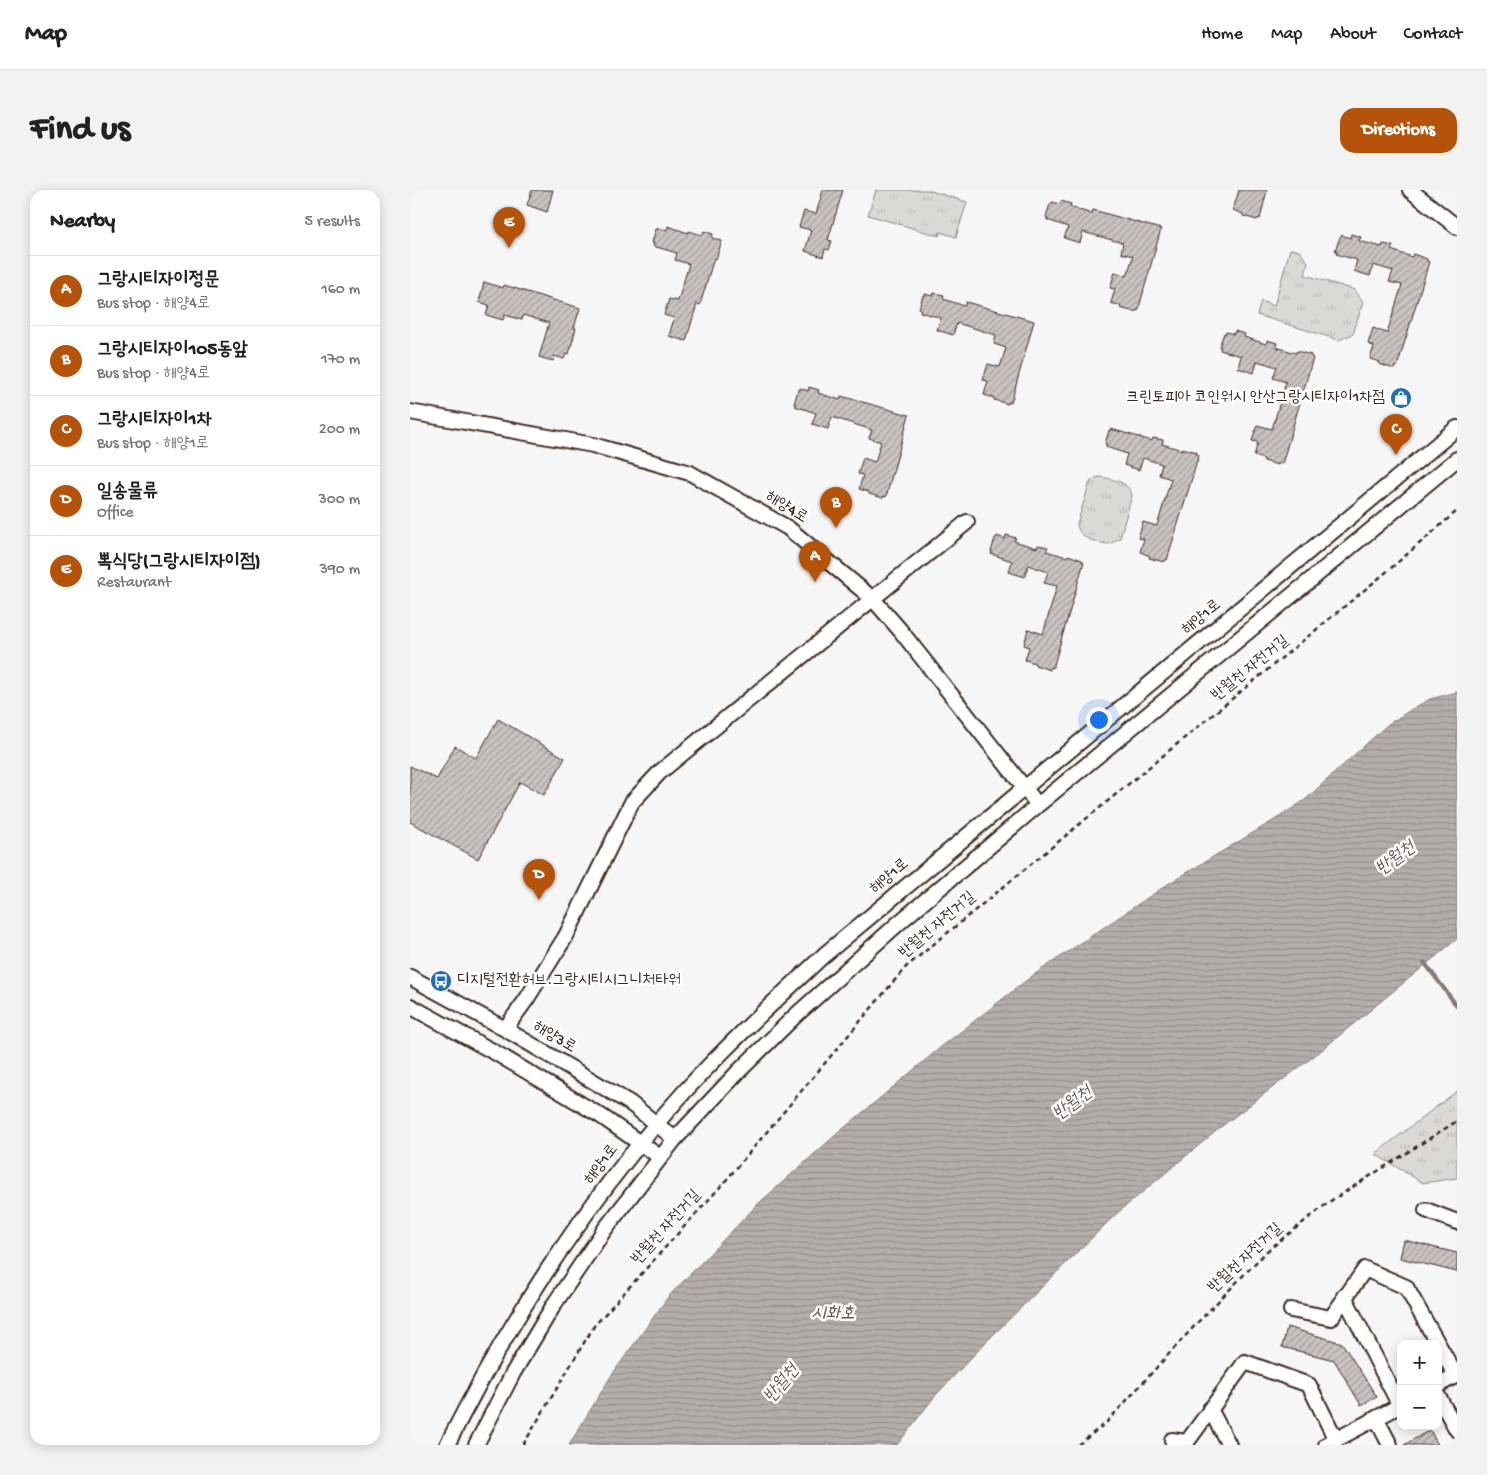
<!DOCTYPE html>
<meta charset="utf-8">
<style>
body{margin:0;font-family:"Gochi Hand","Poor Story",sans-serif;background:#f2f2f2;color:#222}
.controls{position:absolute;right:15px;bottom:15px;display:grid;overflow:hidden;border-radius:10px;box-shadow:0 2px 12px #0003}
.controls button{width:45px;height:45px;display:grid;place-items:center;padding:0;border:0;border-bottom:1px solid #e0e0e0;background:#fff;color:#222;font:25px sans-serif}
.you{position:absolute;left:688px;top:529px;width:18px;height:18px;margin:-12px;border:4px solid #fff;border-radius:50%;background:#1a73e8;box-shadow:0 0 0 8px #1a73e833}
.badge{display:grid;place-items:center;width:32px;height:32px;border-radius:50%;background:#b45309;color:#fff;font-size:16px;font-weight:700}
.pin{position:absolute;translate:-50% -41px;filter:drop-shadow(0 1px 2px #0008)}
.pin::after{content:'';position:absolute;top:26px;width:18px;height:15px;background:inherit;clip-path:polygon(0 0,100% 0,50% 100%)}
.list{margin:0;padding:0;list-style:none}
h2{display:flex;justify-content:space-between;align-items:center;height:65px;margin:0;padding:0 20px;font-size:21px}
h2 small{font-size:16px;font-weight:400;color:#767676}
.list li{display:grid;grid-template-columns:32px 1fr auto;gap:15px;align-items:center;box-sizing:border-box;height:70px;padding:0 20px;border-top:1px solid #e0e0e0}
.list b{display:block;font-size:19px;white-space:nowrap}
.list p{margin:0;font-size:16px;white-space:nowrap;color:#767676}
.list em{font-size:16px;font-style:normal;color:#767676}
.map{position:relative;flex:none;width:1047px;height:1255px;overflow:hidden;border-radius:15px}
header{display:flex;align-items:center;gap:30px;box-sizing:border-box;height:70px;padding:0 25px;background:#fff;border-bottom:1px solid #e0e0e0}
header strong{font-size:24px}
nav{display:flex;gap:28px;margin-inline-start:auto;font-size:18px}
.intro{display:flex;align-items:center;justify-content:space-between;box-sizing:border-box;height:120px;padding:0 30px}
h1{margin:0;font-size:35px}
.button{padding:12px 22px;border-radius:15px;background:#b45309;color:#fff;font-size:18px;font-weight:700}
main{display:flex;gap:30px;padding:0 30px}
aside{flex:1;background:#fff;border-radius:15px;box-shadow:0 2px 12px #0003}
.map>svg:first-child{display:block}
</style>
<header>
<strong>Map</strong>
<nav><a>Home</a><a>Map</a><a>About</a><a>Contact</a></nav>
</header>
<div class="intro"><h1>Find us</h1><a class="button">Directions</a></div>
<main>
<aside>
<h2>Nearby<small>5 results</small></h2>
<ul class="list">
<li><span class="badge">A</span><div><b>그랑시티자이정문</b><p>Bus stop · 해양4로</p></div><em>160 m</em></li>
<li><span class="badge">B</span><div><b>그랑시티자이105동앞</b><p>Bus stop · 해양4로</p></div><em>170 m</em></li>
<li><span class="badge">C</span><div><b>그랑시티자이1차</b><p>Bus stop · 해양1로</p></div><em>200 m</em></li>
<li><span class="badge">D</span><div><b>일송물류</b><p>Office</p></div><em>300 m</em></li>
<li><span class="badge">E</span><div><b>뽁식당(그랑시티자이점)</b><p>Restaurant</p></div><em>390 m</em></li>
</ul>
</aside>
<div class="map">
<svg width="1047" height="1255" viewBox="0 0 1047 1255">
<defs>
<pattern id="park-tufts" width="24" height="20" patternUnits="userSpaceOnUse" patternTransform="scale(1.25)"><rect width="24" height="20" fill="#dbd9d6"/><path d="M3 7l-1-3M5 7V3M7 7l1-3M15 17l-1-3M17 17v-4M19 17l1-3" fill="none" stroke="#bdbab7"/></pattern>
<pattern id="water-rules" width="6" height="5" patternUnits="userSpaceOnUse" patternTransform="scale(1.25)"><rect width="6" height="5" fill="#b4aeaa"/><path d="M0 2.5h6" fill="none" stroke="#948e8a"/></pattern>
<pattern id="building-hatch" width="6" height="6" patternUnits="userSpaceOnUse" patternTransform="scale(1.25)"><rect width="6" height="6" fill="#c9c3c1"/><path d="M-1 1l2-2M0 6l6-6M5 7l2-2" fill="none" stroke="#a49f9c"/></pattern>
</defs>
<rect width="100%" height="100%" fill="#f7f6f6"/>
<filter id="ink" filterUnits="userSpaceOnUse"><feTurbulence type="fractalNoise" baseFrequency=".02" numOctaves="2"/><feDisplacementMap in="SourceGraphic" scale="10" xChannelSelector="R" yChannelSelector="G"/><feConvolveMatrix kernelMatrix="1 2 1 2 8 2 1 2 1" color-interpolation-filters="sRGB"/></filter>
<g filter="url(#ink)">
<path fill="url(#park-tufts)" stroke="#8b827a" d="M466,0H518L557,12L546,47L530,42L529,46L458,25Z
M880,59L889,61L898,72L895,85L945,100L953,112L943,144L929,150L847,125L851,111L864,116Z
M688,287C701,288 719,292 722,305L710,348L700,354C688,353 668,349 667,334L679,295L681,291Z
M1047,901V988L1013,993L965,964Z"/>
<path fill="url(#water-rules)" stroke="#847972" d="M1047,502V749L908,863L812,936L705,1025L577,1151L525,1206L487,1255H159L201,1186L258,1107L349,1013L428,943L531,857L622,786L758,694L866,629L895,610L977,535L1002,519L1020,509Z"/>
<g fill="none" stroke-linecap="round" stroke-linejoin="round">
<path stroke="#847972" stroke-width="4" d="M1014,772L1047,816"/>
</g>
<path fill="url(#building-hatch)" stroke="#3b2a1e" d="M122,0H143L137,22L117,15Z
M413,0H433L418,50L422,51L419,60L415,59L413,67L395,61L401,40L389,37L394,21L406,24Z
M829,0H857L850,29L848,28L847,30L833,26V24L823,20Z
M651,11L661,14L660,17L682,24L683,20L751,39L728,121L726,120L725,122L710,118L711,116L701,113L705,99L700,98L705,82L717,86L723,66L711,63L713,53L673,42L670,53L654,48L658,37L637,30V28L636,27L640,14H642V12L650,14Z
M258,36L278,43L279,41L292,45L294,41L303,44L302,48L312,51L306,69L304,68L290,115L287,114L276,151L259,146L264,128L254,125L259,109L268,111L279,74L265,70L267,63L243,56L244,53H242L246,39L248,40V38L257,40Z
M941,44L951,47L949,51L972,57L973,54L983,56L981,60L1002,67L1003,64L1017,69V71L1019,72L987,177L985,176L984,179L969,174L970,172L960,169L964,156L958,154L963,138L977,143L992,95L979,92L983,81L963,75L960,86L944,81L947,70L926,64L927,61H925L930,47L932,45L940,48Z
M74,92L93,98L94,95L170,118L164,138H166L159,164L156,163L154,169L144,166L143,171L129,167L139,133L113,125L112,130L95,125L93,130L76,125L79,115L69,112Z
M524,103L534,105L533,109L555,116L556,112L624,131L601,213L599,212L598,214L584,210V208L574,205L578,191L573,190L578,174L590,177L596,158L584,154L586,145L547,133L543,145L527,140L531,128L510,122L511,120L509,119L513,105L515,106V104L523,106Z
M825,141L835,144L834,147L856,154L857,150L867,153L866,157L886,163L887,161L901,165V167L903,168L872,274L869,273L868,275L854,271V269L844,266L848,252L842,251L847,235L862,239L876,192L863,188L867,177L847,171L844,183L828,178L831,166L810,160L811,158L809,157L814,143L815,144L816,142L824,144Z
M399,197L409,200L408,203L430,210L431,206L499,225L476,307L474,306L473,308L459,304V302L449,299L453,285L448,284L453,268L465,272L471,252L459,248L462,240L422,227L418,239L402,234L406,223L385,216L386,214H384L388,200H390V198L398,201Z
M701,239L742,251L743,248L753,250L752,254L772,260V258L787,262L786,264L789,265L757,370H755L754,372L739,368L740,366L730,362L734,349L728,348L733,332L747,336L761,289L749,285L752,274L733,268L729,280L714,275L717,264L696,257L697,255L695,254L699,240L701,241Z
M596,345L606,348L604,351L627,358L628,355L638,357L636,361L657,367L658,365L672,370V372H674L643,478L640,477V480L625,475V473L615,470L619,457L614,455L618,439L633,444L647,396L634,393L638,382L618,375L615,387L599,382L602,371L581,364L582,362H581L585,348H586L587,346L595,349Z
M88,529L155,568L134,605L110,592L68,669L0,632V576L27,589L45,556L66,568Z
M994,1050L1047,1063V1082L990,1068Z
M877,1137L932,1153L967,1207L951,1215L924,1170L872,1157Z
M1020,1240L1028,1255H994Z"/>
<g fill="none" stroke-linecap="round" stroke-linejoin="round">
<g stroke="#3b2a1e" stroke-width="18">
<path id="minor" d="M1000,0L1047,37
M0,222L183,255L280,283L378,338L463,409L490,440L628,615
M0,787L95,839L220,913L265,949
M0,816L86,863L191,926L250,967
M95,839L116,810L156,746L222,612L250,582L557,332
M1016,1020L1047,1032
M934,1106L990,1216
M881,1120L921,1128L955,1079L996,1097L1046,1186
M1028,1195L1047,1185
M1028,1206L1047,1240
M800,1219L819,1255
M966,1228L980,1255
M762,1250L777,1252L835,1172L899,1195L926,1250
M37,1255C100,1129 181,1005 276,900C319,853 367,809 414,765L1047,238
M66,1255L103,1183L145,1113L195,1039L265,949L329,881L385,826L491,731L628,615L1047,269
M916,1255L991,1215"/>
</g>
<path stroke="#3b2a1e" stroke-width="2.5" stroke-dasharray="5 4" stroke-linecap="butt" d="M113,1255L184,1136L312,995L496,777L980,379L1047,321
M668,1255L697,1232L789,1131L857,1061L919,1012L1047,931"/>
<use href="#minor" stroke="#fff" stroke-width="14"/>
</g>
</g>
<defs>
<g id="shop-disc" transform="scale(1.125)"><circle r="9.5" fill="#1f6fb2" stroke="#fff"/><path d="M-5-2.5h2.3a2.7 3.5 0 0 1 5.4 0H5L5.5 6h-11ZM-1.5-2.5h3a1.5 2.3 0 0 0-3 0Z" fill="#fff"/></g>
<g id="bus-disc" transform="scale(1.125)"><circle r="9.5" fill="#1f6fb2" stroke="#fff"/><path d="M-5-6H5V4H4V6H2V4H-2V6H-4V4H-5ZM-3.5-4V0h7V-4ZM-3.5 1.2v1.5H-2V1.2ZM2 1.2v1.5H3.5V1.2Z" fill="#fff"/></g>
</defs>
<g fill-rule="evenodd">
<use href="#shop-disc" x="991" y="208"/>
<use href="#bus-disc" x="31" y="791"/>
</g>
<g text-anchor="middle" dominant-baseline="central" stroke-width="5" stroke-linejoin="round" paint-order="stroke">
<g font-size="16" fill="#3b2a1e" stroke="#fff" text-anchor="end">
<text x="975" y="208">크린토피아 코인워시 안산그랑시티자이1차점</text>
<text x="47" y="791" text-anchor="start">디지털전환허브.그랑시티시그니처타워</text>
</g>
<g font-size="16" fill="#3b2a1e" stroke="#fff">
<text transform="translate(376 318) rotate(32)">해양4로</text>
<text transform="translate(792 428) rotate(-39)">해양1로</text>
<text transform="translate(841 479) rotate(-39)">반월천 자전거길</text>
<text transform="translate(480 687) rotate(-40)">해양1로</text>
<text transform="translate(528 736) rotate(-40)">반월천 자전거길</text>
<text transform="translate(144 848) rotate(31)">해양3로</text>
<text transform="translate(192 975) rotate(-53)">해양1로</text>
<text transform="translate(257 1038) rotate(-48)">반월천 자전거길</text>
<text transform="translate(836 1069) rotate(-43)">반월천 자전거길</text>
</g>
<g font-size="18" font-style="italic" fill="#65584f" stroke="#fff">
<text transform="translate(986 669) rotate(-37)">반월천</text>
<text transform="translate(663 914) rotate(-37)">반월천</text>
<text x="423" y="1124">시화호</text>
<text transform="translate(372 1194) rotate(-50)">반월천</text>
</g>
</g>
</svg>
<div class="controls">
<button>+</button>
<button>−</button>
</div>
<div class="you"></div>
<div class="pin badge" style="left:405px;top:392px">A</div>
<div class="pin badge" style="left:426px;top:338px">B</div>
<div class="pin badge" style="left:986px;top:265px">C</div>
<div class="pin badge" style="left:129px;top:710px">D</div>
<div class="pin badge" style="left:99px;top:58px">E</div>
</div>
</main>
